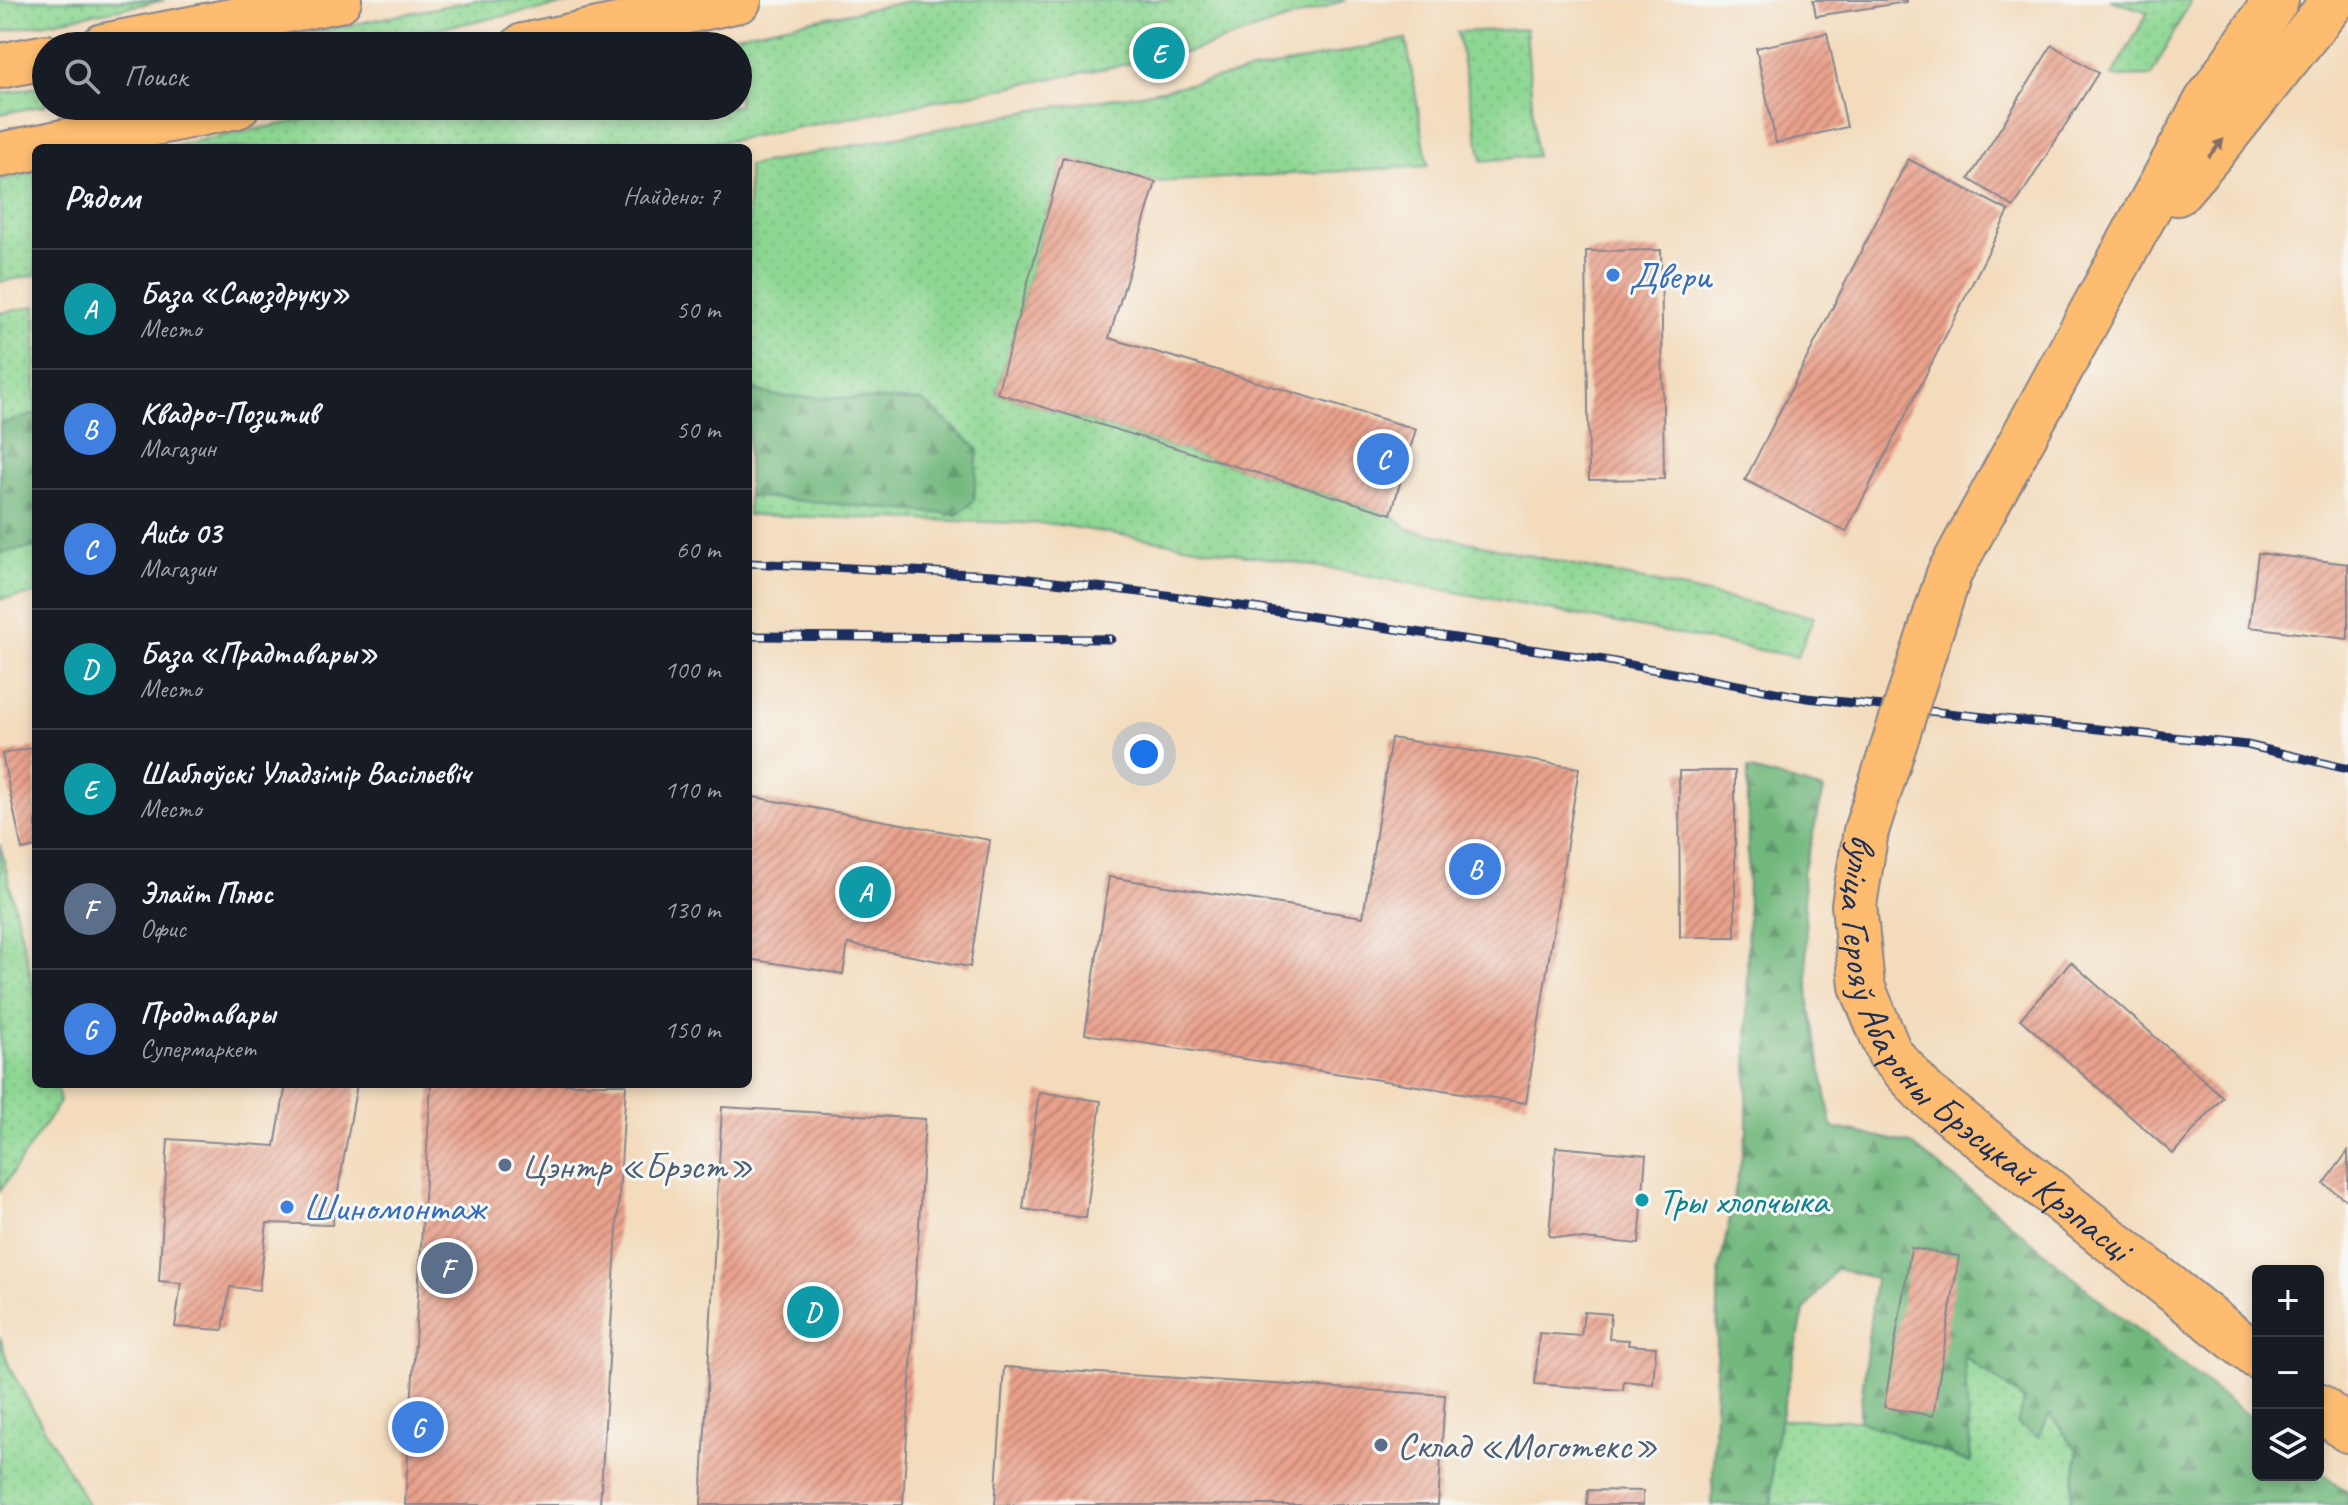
<!DOCTYPE html>
<html lang="ru">
<meta charset="utf-8">
<style>
body{margin:0;font-family:Caveat,sans-serif;background:#242831;color:#f1f3f6}
.controls{position:absolute;right:24px;bottom:24px;display:grid;overflow:hidden;border-radius:12px;box-shadow:0 4px 12px #0003}
.controls button{width:72px;height:72px;display:grid;place-items:center;padding:0;border:0;border-bottom:2px solid #363941;background:#171b24;color:#f1f3f6;font:40px sans-serif}
.you{position:absolute;left:1144px;top:754px;width:28px;height:28px;margin:-20px;border:6px solid #fff;border-radius:50%;background:#1a73e8;box-shadow:0 0 0 12px #1a73e833}
.badge{display:grid;place-items:center;width:52px;height:52px;border-radius:50%;background:#ea580c;color:#fff;font-size:26px;font-weight:700}
.pin{position:absolute;translate:-50% -50%;border:4px solid #fff;box-shadow:0 2px 8px #0006}
.list{margin:0;padding:0;list-style:none}
h2{display:flex;justify-content:space-between;align-items:center;height:104px;margin:0;padding:0 32px;font-size:34px}
h2 small{font-size:26px;font-weight:400;color:#9ea1a6}
.list li{display:grid;grid-template-columns:52px 1fr auto;gap:24px;align-items:center;box-sizing:border-box;height:120px;padding:0 32px;border-top:2px solid #363941}
.list b{display:block;font-size:30px;white-space:nowrap}
.list p{margin:0;font-size:26px;white-space:nowrap;color:#9ea1a6}
.list em{font-size:26px;font-style:normal;color:#9ea1a6}
.icon{flex:none;width:44px;height:44px;fill:none;stroke:currentColor;stroke-width:2;stroke-linecap:round;stroke-linejoin:round}
.map{position:relative;flex:none;width:2348px;height:1505px;overflow:hidden}
.search{position:absolute;background:#171b24;box-shadow:0 4px 12px #0003;left:32px;top:32px;width:720px;height:88px;display:flex;align-items:center;gap:20px;box-sizing:border-box;padding:0 28px;border-radius:44px;color:#9ea1a6;font-size:30px}
.panel{position:absolute;background:#171b24;box-shadow:0 4px 12px #0003;left:32px;top:144px;width:720px;height:944px;border-radius:12px}
.map>svg:first-child{display:block}
</style>
<div class="map">
<svg width="2348" height="1505" viewBox="0 0 2348 1505">
<defs>
<pattern id="grass-dots" width="8" height="8" patternUnits="userSpaceOnUse" patternTransform="scale(2)"><rect width="8" height="8" fill="#8ed793"/><path d="M2 2h.1M6 6h.1" fill="none" stroke="#7ab981" stroke-width="1.8" stroke-linecap="round"/></pattern>
<pattern id="forest-firs" width="22" height="20" patternUnits="userSpaceOnUse" patternTransform="scale(2)"><rect width="22" height="20" fill="#72b87d"/><path d="M5 1l3.5 6h-7zM16 11l3.5 6h-7z" fill="#5d966a"/></pattern>
<pattern id="building-hatch" width="6" height="6" patternUnits="userSpaceOnUse" patternTransform="scale(2)"><rect width="6" height="6" fill="#e9a08a"/><path d="M-1 1l2-2M0 6l6-6M5 7l2-2" fill="none" stroke="#bc8374"/></pattern>
</defs>
<rect width="100%" height="100%" fill="#f6f6f2"/>
<filter id="ink" filterUnits="userSpaceOnUse"><feTurbulence type="fractalNoise" baseFrequency=".0125" numOctaves="2"/><feDisplacementMap in="SourceGraphic" scale="16" xChannelSelector="R" yChannelSelector="G"/><feConvolveMatrix kernelMatrix="1 2 1 2 8 2 1 2 1" color-interpolation-filters="sRGB"/></filter>
<filter id="wash" filterUnits="userSpaceOnUse"><feTurbulence type="fractalNoise" baseFrequency=".006" numOctaves="4" result="noise"/><feDisplacementMap in="SourceGraphic" scale="32" xChannelSelector="R" yChannelSelector="G"/><feGaussianBlur stdDeviation="1.8" result="paint"/><feColorMatrix in="noise" values="0 0 0 0 0 0 0 0 0 0 0 0 0 0 0 0 0 1.4 0 .05"/><feComposite in="paint" operator="in"/></filter>
<g filter="url(#wash)">
<rect width="100%" height="100%" fill="#f3dbbc"/>
<path fill="url(#grass-dots)" stroke="#548378" stroke-width="2" d="M0,0H165L0,32Z
M475,0H589L345,46H243Z
M915,0H1346L1189,52L692,148H161L375,106H738V46H680Z
M2110,0H2191L2151,76L2112,77L2148,12Z
M1526,29L1536,156L1482,161L1457,32Z
M1406,39L1428,166L1156,182L1063,157L997,393L1390,514L1408,529L1814,617L1797,657L1345,571L1053,524L748,515V166L1029,111L1141,94Z
M46,85V105L0,114V94Z
M36,172V275L0,282V180Z
M36,306V594L0,599V313Z
M0,844L36,998V1084H56L60,1102L0,1191Z
M0,1337L10,1369L88,1505H0Z
M1963,1355L2024,1400L2049,1414L2078,1451L2070,1505H1772V1459L1780,1420H1859L1971,1463Z"/>
<path fill="url(#forest-firs)" stroke="#46746e" stroke-width="2" d="M748,388L777,396L923,401L978,449L974,500L958,515L748,496Z
M36,414V547L0,553V424Z
M1748,769L1824,790L1803,873L1809,1003L1832,1127L1911,1144L1992,1208L2108,1307L2258,1423V1475H2318V1470L2348,1493V1505H2070L2078,1451L2050,1414L2038,1437L2017,1424L2024,1400L1964,1356L1971,1463L1859,1420L1875,1278L1836,1269L1804,1311L1772,1459V1505H1712L1719,1272L1747,1131Z"/>
<g id="blocks">
<path fill="url(#building-hatch)" d="M1813,0H1907V2L1816,16Z
M1827,33L1847,127L1776,143L1756,48Z
M2052,45L2098,73L2014,207L1969,179Z
M1063,157L1156,182L1109,338L1416,429L1391,514L997,393Z
M1908,159L2009,211L1846,532L1745,480Z
M1661,250L1664,479L1589,480L1586,251Z
M2258,553L2348,564V639L2249,627Z
M1391,738L1579,768L1526,1103L1085,1034L1109,877L1363,917Z
M36,747V847L22,850L2,754Z
M1679,771H1735V937H1680Z
M748,796L990,840L970,967L848,944L843,974L748,959Z
M2071,962L2223,1097L2173,1154L2020,1019Z
M286,1084H357L332,1225L267,1223L259,1290L230,1287L223,1330L175,1327L181,1283L159,1281L168,1139L275,1146Z
M431,1084H626L600,1505H405Z
M1039,1092L1101,1101L1086,1218L1023,1209Z
M722,1107L925,1119L903,1505H701Z
M1556,1147L1646,1155L1639,1244L1549,1236Z
M2348,1151V1201L2324,1184Z
M1911,1248L1959,1256L1933,1416L1884,1407Z
M1584,1312L1611,1314L1609,1339L1629,1340L1628,1345L1656,1347L1653,1384L1624,1381L1623,1390L1535,1384L1539,1333L1581,1336Z
M1004,1367L1445,1395L1438,1505H995Z
M1588,1490L1643,1491V1505H1587Z"/>
</g>
</g>
<g filter="url(#ink)">
<use href="#blocks" fill-opacity="0" stroke="#87858d" stroke-width="2"/>
<g fill="none" stroke-linecap="round" stroke-linejoin="round">
<g stroke="#87858d" stroke-width="48">
<g id="major">
<path d="M2177,193L2220,143L2334,0"/>
<path d="M1949,574L2206,102L2276,0"/>
<path id="s1" d="M1866,831L1854,905L1862,986L1890,1054L1925,1093L2258,1357"/>
<path d="M2318,1406L2348,1430"/>
</g>
</g>
<g stroke="#87858d" stroke-width="48">
<path id="highway" d="M103,46L339,0
M523,46L739,0
M0,66L46,57
M0,155L237,106"/>
</g>
<use href="#major" stroke="#fdbc70" stroke-width="44"/>
<use href="#highway" stroke="#fdbc70" stroke-width="44"/>
<g stroke="#1b2f5e" stroke-width="9">
<path id="rail" d="M748,563L994,575L1166,595L1604,660L1807,698L2247,745L2348,769
M748,636L1111,639"/>
</g>
<use href="#rail" stroke="#f6f6f2" stroke-width="6" stroke-dasharray="18" stroke-linecap="butt"/>
<g stroke="#87858d" stroke-width="48" stroke-linecap="butt">
<path id="major-bridge" d="M1866,831L1949,574"/>
</g>
<use href="#major-bridge" stroke="#fdbc70" stroke-width="44"/>
</g>
<defs><path id="oneway-solid" d="M-6-.8H1V-3.2L6.5 0L1 3.2V.8H-6Z" transform="scale(2)"/></defs>
<use fill="#816e66" href="#oneway-solid" transform="translate(2216 148) rotate(-50)"/>
</g>
<g fill="#3f7fe0" stroke="#f6f6f2" stroke-width="3">
<circle cx="1613" cy="275" r="8"/>
<circle cx="287" cy="1207" r="8"/>
</g>
<g fill="#5c6f8a" stroke="#f6f6f2" stroke-width="3">
<circle cx="505" cy="1165" r="8"/>
<circle cx="1381" cy="1445" r="8"/>
</g>
<circle fill="#0f9aa8" stroke="#f6f6f2" stroke-width="3" cx="1642" cy="1200" r="8"/>
<g text-anchor="middle" dominant-baseline="central" stroke-width="6" stroke-linejoin="round" paint-order="stroke">
<g font-size="38" fill="#366cbe" stroke="#f6f6f2" text-anchor="start">
<text x="1629" y="275">Двери</text>
<text x="303" y="1207">Шиномонтаж</text>
</g>
<g font-size="38" fill="#1b2f5e" stroke="#f6f6f2">
<text stroke="none"><textPath href="#s1" startOffset="272">вуліца Герояў Абароны Брэсцкай Крэпасці</textPath></text>
</g>
<g font-size="38" fill="#4e5e75" stroke="#f6f6f2" text-anchor="start">
<text x="521" y="1165">Цэнтр «Брэст»</text>
<text x="1397" y="1445">Склад «Моготекс»</text>
</g>
<g font-size="38" fill="#0d838f" stroke="#f6f6f2" text-anchor="start">
<text x="1658" y="1200">Тры хлопчыка</text>
</g>
</g>
</svg>
<div class="controls">
<button>+</button>
<button>−</button>
<button><svg class="icon" aria-label="layers" viewBox="0 0 24 24"><path d="M12 4l9 5-9 5-9-5zM3 14l9 5 9-5"/></svg></button>
</div>
<div class="you"></div>
<div class="pin badge" style="left:865px;top:892px;background:#0f9aa8">A</div>
<div class="pin badge" style="left:1475px;top:869px;background:#3f7fe0">B</div>
<div class="pin badge" style="left:1383px;top:459px;background:#3f7fe0">C</div>
<div class="pin badge" style="left:813px;top:1312px;background:#0f9aa8">D</div>
<div class="pin badge" style="left:1159px;top:53px;background:#0f9aa8">E</div>
<div class="pin badge" style="left:447px;top:1268px;background:#5c6f8a">F</div>
<div class="pin badge" style="left:418px;top:1427px;background:#3f7fe0">G</div>
<div class="search"><svg class="icon" aria-label="search" viewBox="0 0 24 24"><circle cx="10" cy="10" r="6"/><path d="M15 15l6 6"/></svg>Поиск</div>
<section class="panel">
<h2>Рядом<small>Найдено: 7</small></h2>
<ul class="list">
<li><span class="badge" style="background:#0f9aa8">A</span><div><b>База «Саюздруку»</b><p>Место</p></div><em>50 m</em></li>
<li><span class="badge" style="background:#3f7fe0">B</span><div><b>Квадро-Позитив</b><p>Магазин</p></div><em>50 m</em></li>
<li><span class="badge" style="background:#3f7fe0">C</span><div><b>Auto 03</b><p>Магазин</p></div><em>60 m</em></li>
<li><span class="badge" style="background:#0f9aa8">D</span><div><b>База «Прадтавары»</b><p>Место</p></div><em>100 m</em></li>
<li><span class="badge" style="background:#0f9aa8">E</span><div><b>Шаблоўскі Уладзімір Васільевіч</b><p>Место</p></div><em>110 m</em></li>
<li><span class="badge" style="background:#5c6f8a">F</span><div><b>Элайт Плюс</b><p>Офис</p></div><em>130 m</em></li>
<li><span class="badge" style="background:#3f7fe0">G</span><div><b>Продтавары</b><p>Супермаркет</p></div><em>150 m</em></li>
</ul>
</section>
</div>
